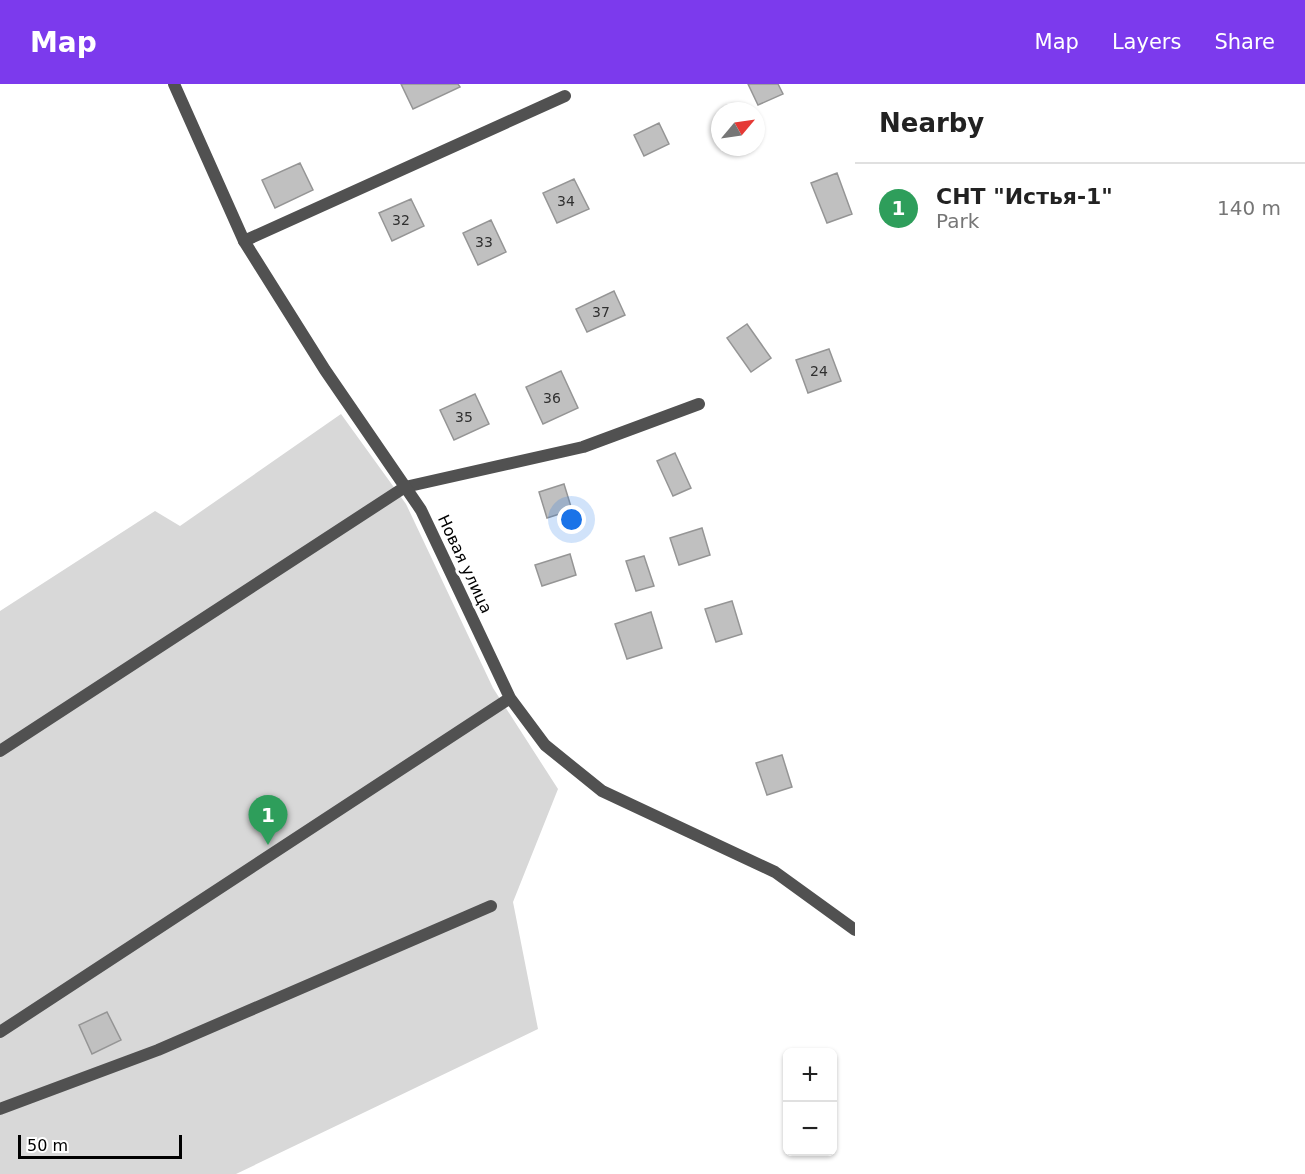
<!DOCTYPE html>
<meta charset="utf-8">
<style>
body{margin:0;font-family:"DejaVu Sans",sans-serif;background:#f6f6f6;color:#222}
.controls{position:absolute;right:18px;bottom:18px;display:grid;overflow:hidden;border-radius:9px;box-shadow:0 2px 4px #0004}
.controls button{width:54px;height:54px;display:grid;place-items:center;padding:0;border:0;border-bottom:2px solid #e0e0e0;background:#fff;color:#222;font:30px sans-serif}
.compass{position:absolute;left:711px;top:18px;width:54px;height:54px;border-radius:50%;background:#fff;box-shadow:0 2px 4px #0004;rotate:61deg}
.scale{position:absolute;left:18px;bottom:15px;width:164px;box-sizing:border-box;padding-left:6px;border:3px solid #000;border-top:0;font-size:16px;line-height:21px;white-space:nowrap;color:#000;-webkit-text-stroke:4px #fff;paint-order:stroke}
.you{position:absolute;left:572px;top:436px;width:21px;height:21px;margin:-15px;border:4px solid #fff;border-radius:50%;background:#1a73e8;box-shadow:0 0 0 9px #1a73e833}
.badge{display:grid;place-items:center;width:39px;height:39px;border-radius:50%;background:#7c3aed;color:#fff;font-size:20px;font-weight:700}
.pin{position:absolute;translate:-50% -50px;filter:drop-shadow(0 2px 3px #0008)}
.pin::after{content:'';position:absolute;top:32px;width:21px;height:18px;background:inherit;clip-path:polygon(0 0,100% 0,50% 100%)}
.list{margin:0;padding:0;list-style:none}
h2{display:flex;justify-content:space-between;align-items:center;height:78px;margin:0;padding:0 24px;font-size:26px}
h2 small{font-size:20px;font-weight:400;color:#767676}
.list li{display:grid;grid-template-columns:39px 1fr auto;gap:18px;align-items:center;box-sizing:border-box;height:90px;padding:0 24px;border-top:2px solid #e0e0e0}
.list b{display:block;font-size:22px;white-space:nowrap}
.list p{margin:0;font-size:20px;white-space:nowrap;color:#767676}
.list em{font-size:20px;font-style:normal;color:#767676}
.map{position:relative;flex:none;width:855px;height:1090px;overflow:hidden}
header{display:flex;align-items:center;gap:36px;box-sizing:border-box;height:84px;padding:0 30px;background:#7c3aed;color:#fff}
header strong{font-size:28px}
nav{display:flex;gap:33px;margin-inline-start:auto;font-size:21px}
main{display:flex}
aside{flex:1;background:#fff}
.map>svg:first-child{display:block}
</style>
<header>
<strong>Map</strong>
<nav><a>Map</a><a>Layers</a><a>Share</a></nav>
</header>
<main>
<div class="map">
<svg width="855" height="1090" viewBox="0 0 855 1090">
<rect width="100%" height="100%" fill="#fff"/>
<path fill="#d8d8d8" d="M341,330L406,420L493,604L558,705L513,818L538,945L236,1090H0V527L155,427L180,442Z"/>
<path fill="#c0c0c0" stroke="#959595" stroke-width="1.5" d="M401,0H458L460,3L413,25Z
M748,0H778L783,10L758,21Z
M659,39L669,60L644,72L634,51Z
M300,79L313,106L275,124L262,96Z
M837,89L852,130L827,139L811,99Z
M574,95L589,125L557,139L543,109Z
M411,115L424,142L392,157L379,129Z
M491,136L506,168L478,181L463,149Z
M614,207L625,231L587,248L576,225Z
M747,240L771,274L751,288L727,254Z
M829,265L841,297L808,309L796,276Z
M561,287L578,324L543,340L526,303Z
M475,310L489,340L454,356L440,326Z
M675,369L691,404L673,412L657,377Z
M564,400L572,426L547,434L539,408Z
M702,444L710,471L679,481L670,454Z
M570,470L576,491L542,502L535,481Z
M644,472L654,502L636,507L626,477Z
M732,517L742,550L716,558L705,525Z
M651,528L662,564L627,575L615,540Z
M782,671L792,703L767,711L756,679Z
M107,928L121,956L92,970L79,941Z"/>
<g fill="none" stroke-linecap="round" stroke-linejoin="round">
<path stroke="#515151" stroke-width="12" d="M244,157L565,12
M405,403L583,363L699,320"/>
<path stroke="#515151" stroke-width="12" d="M174,0L244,157L325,286L421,426L510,614L545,661L602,707L775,788L855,846
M0,667L405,403
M0,948L510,614
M0,1025L158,966L491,822"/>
</g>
<g text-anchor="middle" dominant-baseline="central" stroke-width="6" stroke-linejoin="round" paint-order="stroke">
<g font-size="14" fill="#303030">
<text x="566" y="117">34</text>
<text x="401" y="136">32</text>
<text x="484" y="158">33</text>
<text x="601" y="228">37</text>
<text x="819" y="287">24</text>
<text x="552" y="314">36</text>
<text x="464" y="333">35</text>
</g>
<g font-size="16" fill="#000" stroke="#fff">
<text transform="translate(465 480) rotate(65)">Новая улица</text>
</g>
</g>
</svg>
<div class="controls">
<button>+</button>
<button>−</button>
</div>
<svg class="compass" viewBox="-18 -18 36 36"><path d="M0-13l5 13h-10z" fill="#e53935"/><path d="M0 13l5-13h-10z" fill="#767676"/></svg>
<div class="scale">50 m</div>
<div class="you"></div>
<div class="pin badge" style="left:268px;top:761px;background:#2e9e5b">1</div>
</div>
<aside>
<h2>Nearby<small></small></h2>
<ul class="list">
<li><span class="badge" style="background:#2e9e5b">1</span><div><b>СНТ &quot;Истья-1&quot;</b><p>Park</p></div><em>140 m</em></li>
</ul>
</aside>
</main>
